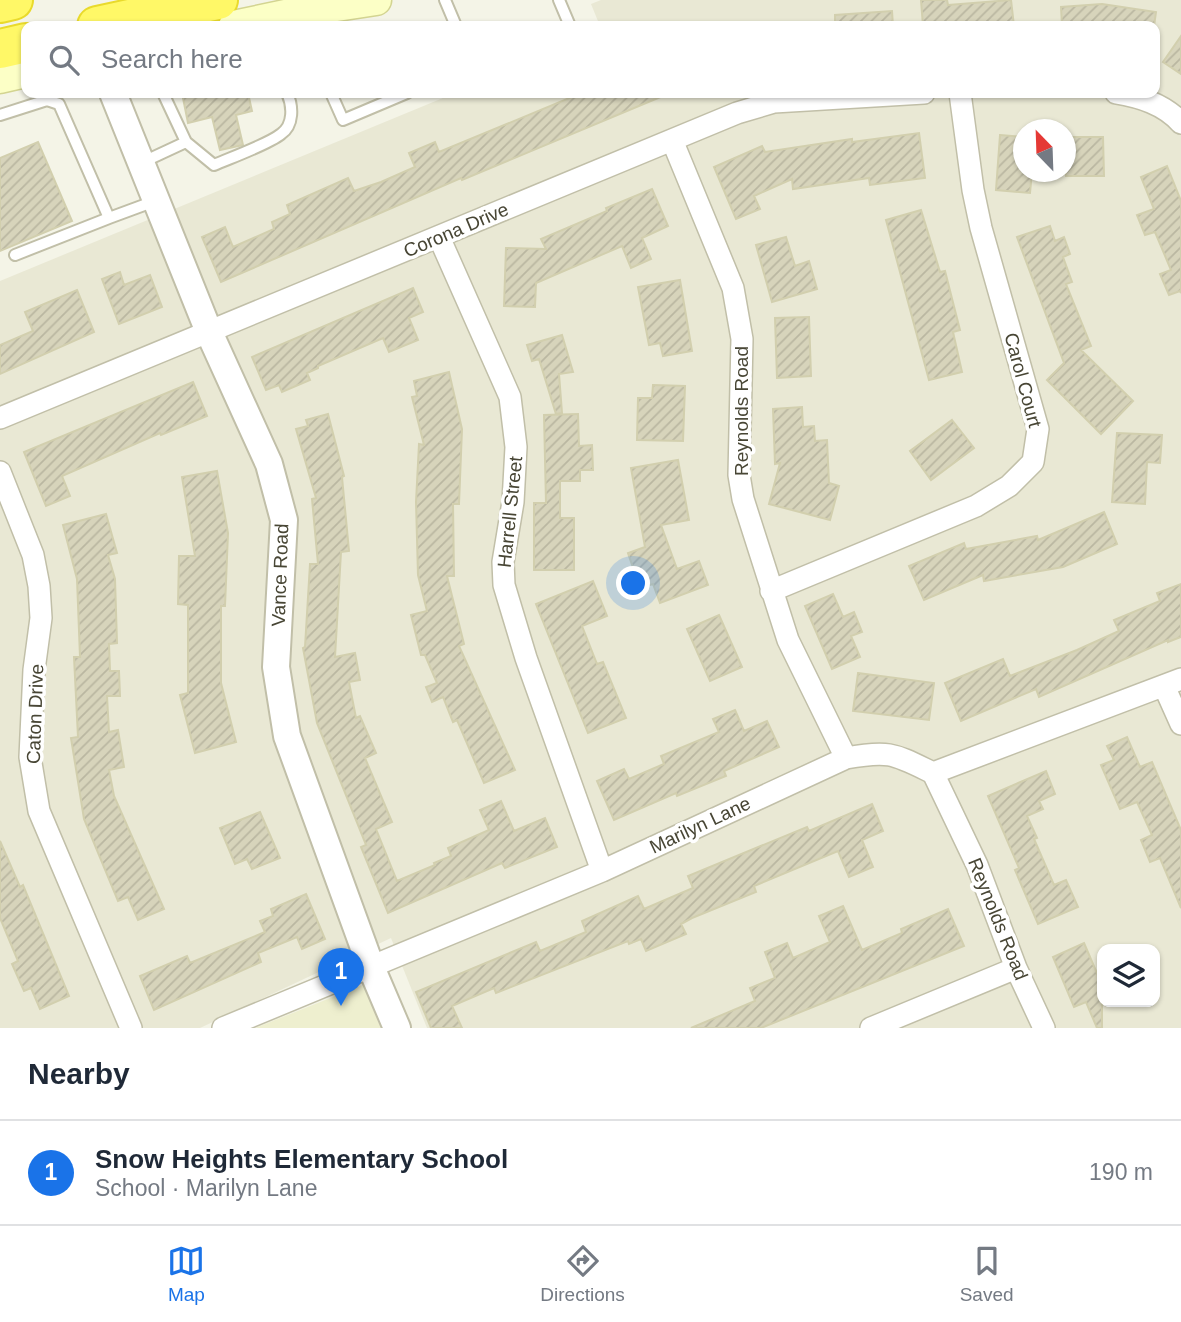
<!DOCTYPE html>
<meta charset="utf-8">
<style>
body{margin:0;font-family:Helvetica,sans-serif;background:#f2f2f3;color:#1f2937}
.controls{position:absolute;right:21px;bottom:21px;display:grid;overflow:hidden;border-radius:14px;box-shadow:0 2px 5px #0004}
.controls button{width:63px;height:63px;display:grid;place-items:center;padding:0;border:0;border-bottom:2px solid #e0e1e3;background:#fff;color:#1f2937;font:35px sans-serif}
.compass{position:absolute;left:1013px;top:119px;width:63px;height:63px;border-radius:50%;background:#fff;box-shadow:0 2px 5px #0004;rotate:337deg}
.you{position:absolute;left:634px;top:584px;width:24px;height:24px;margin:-18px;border:5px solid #fff;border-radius:50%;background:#1a73e8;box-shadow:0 0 0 10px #1a73e833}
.badge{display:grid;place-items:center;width:46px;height:46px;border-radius:50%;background:#1a73e8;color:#fff;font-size:23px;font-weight:700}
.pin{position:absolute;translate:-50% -58px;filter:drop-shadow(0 2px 4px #0008)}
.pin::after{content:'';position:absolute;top:37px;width:24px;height:21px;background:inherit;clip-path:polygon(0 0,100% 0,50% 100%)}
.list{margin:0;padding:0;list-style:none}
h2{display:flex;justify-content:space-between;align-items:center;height:91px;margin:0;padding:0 28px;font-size:30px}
h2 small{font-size:23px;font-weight:400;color:#747a83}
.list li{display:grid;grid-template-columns:46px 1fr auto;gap:21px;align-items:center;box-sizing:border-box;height:105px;padding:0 28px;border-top:2px solid #e0e1e3}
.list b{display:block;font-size:26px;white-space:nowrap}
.list p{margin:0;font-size:23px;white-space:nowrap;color:#747a83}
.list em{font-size:23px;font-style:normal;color:#747a83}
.icon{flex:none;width:38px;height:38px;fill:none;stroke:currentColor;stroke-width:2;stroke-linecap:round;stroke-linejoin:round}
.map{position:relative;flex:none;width:1181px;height:1028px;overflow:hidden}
.search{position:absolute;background:#fff;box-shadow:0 2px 5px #0004;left:21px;right:21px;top:21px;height:77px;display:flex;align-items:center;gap:18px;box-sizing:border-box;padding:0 24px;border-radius:14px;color:#747a83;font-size:26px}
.sheet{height:196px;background:#fff}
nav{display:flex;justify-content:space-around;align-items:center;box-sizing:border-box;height:98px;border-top:2px solid #e0e1e3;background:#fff;font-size:19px;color:#747a83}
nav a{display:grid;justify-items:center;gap:4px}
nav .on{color:#1a73e8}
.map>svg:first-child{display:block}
</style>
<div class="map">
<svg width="1181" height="1028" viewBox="0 0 1181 1028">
<defs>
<pattern id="building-hatch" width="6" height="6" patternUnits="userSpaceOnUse" patternTransform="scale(1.75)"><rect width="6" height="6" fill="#d7d4bb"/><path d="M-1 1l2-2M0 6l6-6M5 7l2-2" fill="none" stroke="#bab7a1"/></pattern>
</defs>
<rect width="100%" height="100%" fill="#f4f4e7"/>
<path fill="#e9e8d4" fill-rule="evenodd" d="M601,0H1181V1028H427L391,938L200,1028H0V281L455,93H1155V26H600L591,4ZM1024,130H1066V172H1024ZM1102,949H1155V1002H1102Z"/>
<path fill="#eeefcf" d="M363,985L381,1028H255Z"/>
<path fill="url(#building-hatch)" stroke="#d2cfae" stroke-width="2" d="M921,0H947L948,5L1011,0L1014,26H923Z
M1102,4L1156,12L1154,26H1062L1061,7Z
M892,11L893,26H835V15Z
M1181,36V74L1163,62Z
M182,93H248L252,111L236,115L243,145L220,150L212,117L188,123Z
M570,93H670L462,180L461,178L221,282L202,237L225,227L233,247L274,229L272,222L290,214L287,205L348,178L354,191L381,182L415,167L409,153L435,142L439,152L572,97Z
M919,133L925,178L870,185L869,178L793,189L792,179L754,196L760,209L736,219L714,167L762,146L765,152L852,139V142Z
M1000,135L1024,137V172H1032L1030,193L996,190Z
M1066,137H1103L1104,176H1066Z
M38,142L72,221L0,251V158Z
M1167,166L1181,201V293L1180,291L1169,295L1160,274L1171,270L1155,232L1145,235L1137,215L1154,209L1141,177Z
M652,189L668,226L642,238L651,259L631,268L622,246L536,283L535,307L504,306L506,248L546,249L541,239L607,211L606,208Z
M921,210L940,272L945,271L960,330L953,332L962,372L929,380L886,220Z
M1050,226L1055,241L1064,237L1070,254L1063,257L1072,282L1066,284L1091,346L1081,350L1133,401L1101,434L1047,380L1064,363L1017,237Z
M786,237L795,266L809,261L817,289L772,302L756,245Z
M120,272L124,285L150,275L162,307L119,324L102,279Z
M680,280L692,351L663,356L660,343L649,345L638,287Z
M413,288L423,312L409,318L418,340L389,352L383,338L318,366V368L307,373L310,380L282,392L279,385L266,390L252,357Z
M77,290L94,332L0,374V345L33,331L25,312Z
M809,317L811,376L777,378L775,318Z
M562,335L573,372L559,374L562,413L556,414L539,359L532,361L527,345Z
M449,372L462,429L459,504H453L454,576H447L464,644L459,646L515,770L484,783L457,720L453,722L443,697L432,702L426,687L437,683L425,655H421L411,615L427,611L418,575L416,502L419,444L424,445L412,397L417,396L414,381Z
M193,382L207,416L161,435L160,433L62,476L70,496L46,506L24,452Z
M653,385L685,386L683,441L637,440L638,398H652Z
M802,407L803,427L814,426L815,441L827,440L829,483L839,486L830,520L769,504L780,463L775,464L773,409Z
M328,414L344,476L342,477L349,551L341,552L335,657L355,653L360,680L349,682L356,718L360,716L376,753L365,758L392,822L376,829L397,881L435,865L434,863L451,856L448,848L489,830L480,810L501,801L514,831L545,818L557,847L505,868L502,863L388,913L361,847L366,845L317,723L303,648L305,647L310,564H318L312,499L316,498L296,429L308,426L306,420Z
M578,414L579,446L592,445L593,470H580V481H560V518H574V570H534V503H546L544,415Z
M952,420L974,448L931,480L910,451Z
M1117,433L1162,435L1160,463L1147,462L1145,504L1112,502Z
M678,460L689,520L661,525L677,569L699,561L708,585L660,603L653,584L640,588L628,553L645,547L631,468Z
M217,471L228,533L225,606H221V683L236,742L195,753L180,695L188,693V605L178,604L179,556H195L182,477Z
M1104,512L1117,544L1063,567L984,581L983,575L924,600L909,566L964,543L966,549L1037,536L1038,540Z
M106,514L117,553L108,555L115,579L117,643L109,644L110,671H119L120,696H107L109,732L118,730L124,767L109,770L114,796L164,909L138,920L128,897L118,901L84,819L71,738L78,737L74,657H80L77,579L63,525Z
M593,581L607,616L582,626L597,664L603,662L626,718L588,733L536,604Z
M1181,584V637L1168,642V640L1039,697L1036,689L961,721L945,683L1003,659L1010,676L1077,650L1119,631L1114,620L1160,601L1157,593Z
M833,594L843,617L854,612L862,632L851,636L860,657L832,669L805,606Z
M719,615L742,667L710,681L687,629Z
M858,673L934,683L929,720L853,711Z
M735,710L744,731L767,721L779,747L724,771L726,776L677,796L676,793L614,820L597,781L624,769L629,779L664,764L661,756L719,732L713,719Z
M1127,737L1140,767L1152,762L1181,830V908L1160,858L1150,862L1141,840L1152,835L1137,802L1120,809L1101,765L1114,760L1107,746Z
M1046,771L1055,794L1039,801L1043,809L1027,816L1037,838L1034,839L1054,885L1066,880L1078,907L1038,924L1015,870L1019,868L988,796Z
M872,804L883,831L862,840L873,867L849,877L838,851L754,886L756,892L692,918L681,924L686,934L646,951L641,939L629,944L628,941L496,993L494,988L452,1006L462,1028H431L416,992L536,942L540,951L586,932L582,921L638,896L644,909L693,888L688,876L807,827L809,831Z
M260,812L280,858L252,869L247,859L235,864L220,828Z
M0,841L20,887L23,885L69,996L40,1009L31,988L24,991L12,964L18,961L0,918Z
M306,894L325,939L302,949L297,937L258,953L261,962L154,1010L140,976L187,956L190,963L265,932L260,921L273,916L271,909Z
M843,906L862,950L902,933L901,929L948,909L964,946L761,1028H691L755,1001L750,988L775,978L765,952L787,943L793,958L830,942L819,916Z
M1084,943L1102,985V1028H1097L1086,1002L1074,1007L1053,957Z"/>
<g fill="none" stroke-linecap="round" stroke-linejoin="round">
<g stroke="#c1bfa8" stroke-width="14">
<path id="service" d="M445,0L456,26
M559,0L570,26
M163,93L186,142
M331,93L343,120L407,93
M0,115L47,100L59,104L109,218L155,201
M143,162L186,142L214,165C230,158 269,144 281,134C294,125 293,106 287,93
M15,255L109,218"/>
</g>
<g stroke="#c1bfa8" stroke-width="24">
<path id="minor" d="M1116,93C1140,97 1164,104 1181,123
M672,140L733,288L742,339L739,475L743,499L788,640L846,758
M439,237L510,397L516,447L513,502L503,562L504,585L526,658L602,871
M0,418L737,113L774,102L924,93
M0,472L33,555L39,586L41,618L34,670L30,757L39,811L131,1028
M771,591L976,506L1009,486L1033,462L1038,429L981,228L973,190L960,93
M1164,686L1181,724
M933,773L977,865L1016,968L1044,1028
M223,1028L602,871L846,758C890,750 894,754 933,773L1181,679
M871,1028L1016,968"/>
</g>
<g stroke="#c1bfa8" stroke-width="30">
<path id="tertiary" d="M113,93L209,332L269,464L284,520L276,667L287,736L371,967L397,1028"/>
</g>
<g stroke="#d3d491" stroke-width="33">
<path id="secondary" d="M234,26L304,11L376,0
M0,78L26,72"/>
</g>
<g stroke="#e9da2c" stroke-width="42">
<path id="motorway" d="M0,3L13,0
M97,26L218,0
M0,49L26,43"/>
</g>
<use href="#service" stroke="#fff" stroke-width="10"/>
<use href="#minor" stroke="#fff" stroke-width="21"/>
<use href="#tertiary" stroke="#fff" stroke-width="26"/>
<use href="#secondary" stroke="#fcffc6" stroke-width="30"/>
<use href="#motorway" stroke="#fff867" stroke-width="38"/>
</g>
<g text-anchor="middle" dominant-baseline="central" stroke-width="7" stroke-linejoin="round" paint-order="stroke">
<g font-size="19" fill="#484635" stroke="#fff">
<text transform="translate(456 230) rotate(-23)">Corona Drive</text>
<text transform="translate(1023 380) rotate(75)">Carol Court</text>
<text transform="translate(741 411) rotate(-90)">Reynolds Road</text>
<text transform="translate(510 512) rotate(-84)">Harrell Street</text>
<text transform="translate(280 575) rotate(-88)">Vance Road</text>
<text transform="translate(35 714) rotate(-88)">Caton Drive</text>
<text transform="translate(700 825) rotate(-25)">Marilyn Lane</text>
<text transform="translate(998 919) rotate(68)">Reynolds Road</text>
</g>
</g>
</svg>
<div class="controls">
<button><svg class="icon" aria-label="layers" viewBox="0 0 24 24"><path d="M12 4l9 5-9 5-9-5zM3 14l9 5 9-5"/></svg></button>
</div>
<svg class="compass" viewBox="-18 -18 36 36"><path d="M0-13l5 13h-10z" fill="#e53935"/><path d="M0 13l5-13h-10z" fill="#747a83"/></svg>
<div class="you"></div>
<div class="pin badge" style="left:341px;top:1006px">1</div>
<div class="search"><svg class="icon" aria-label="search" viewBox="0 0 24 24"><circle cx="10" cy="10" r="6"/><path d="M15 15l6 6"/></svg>Search here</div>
</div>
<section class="sheet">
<h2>Nearby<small></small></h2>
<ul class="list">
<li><span class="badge">1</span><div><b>Snow Heights Elementary School</b><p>School · Marilyn Lane</p></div><em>190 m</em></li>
</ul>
</section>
<nav>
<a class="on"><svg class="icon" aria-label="map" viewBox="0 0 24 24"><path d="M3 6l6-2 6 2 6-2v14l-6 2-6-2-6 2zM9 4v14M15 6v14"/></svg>Map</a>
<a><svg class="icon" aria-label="directions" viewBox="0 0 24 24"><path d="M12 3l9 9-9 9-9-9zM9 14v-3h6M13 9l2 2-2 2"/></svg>Directions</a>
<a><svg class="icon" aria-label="saved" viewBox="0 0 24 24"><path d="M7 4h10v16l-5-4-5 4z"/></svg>Saved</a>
</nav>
